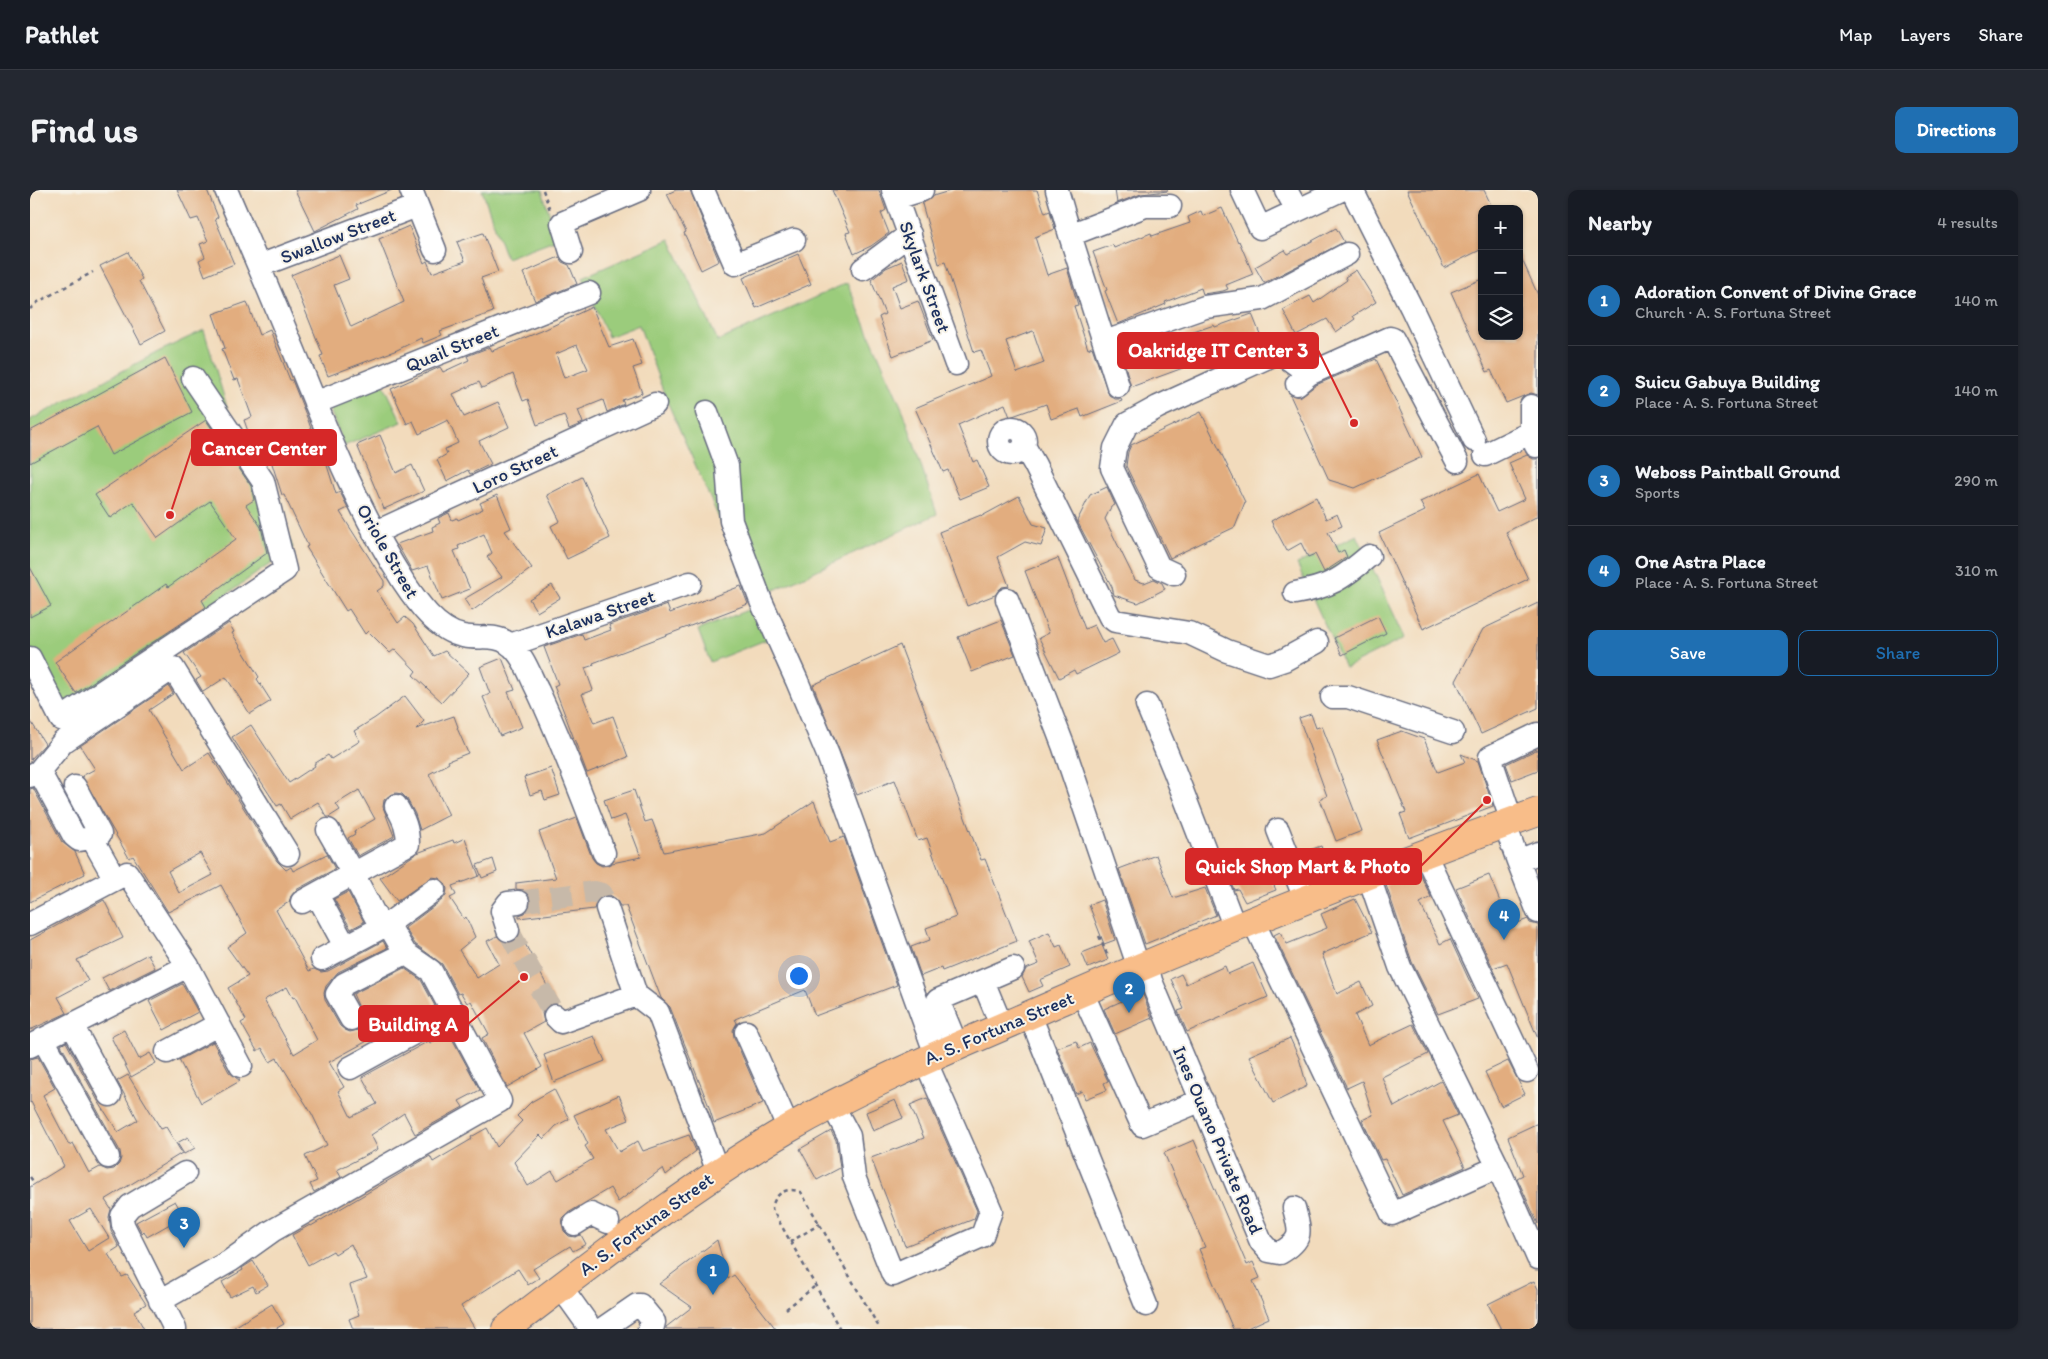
<!DOCTYPE html>
<meta charset="utf-8">
<style>
body{margin:0;font-family:Itim,sans-serif;background:#242831;color:#f1f3f6}
.controls{position:absolute;right:15px;top:15px;display:grid;overflow:hidden;border-radius:10px;box-shadow:0 1px 4px #0004}
.controls button{width:45px;height:45px;display:grid;place-items:center;padding:0;border:0;border-bottom:1px solid #363941;background:#171b24;color:#f1f3f6;font:25px sans-serif}
.you{position:absolute;left:768px;top:785px;width:18px;height:18px;margin:-12px;border:4px solid #fff;border-radius:50%;background:#1a73e8;box-shadow:0 0 0 8px #1a73e833}
.badge{display:grid;place-items:center;width:32px;height:32px;border-radius:50%;background:#1f6fb2;color:#fff;font-size:16px;font-weight:700}
.pin{position:absolute;translate:-50% -41px;filter:drop-shadow(0 1px 2px #0008)}
.pin::after{content:'';position:absolute;top:26px;width:18px;height:15px;background:inherit;clip-path:polygon(0 0,100% 0,50% 100%)}
.list{margin:0;padding:0;list-style:none}
h2{display:flex;justify-content:space-between;align-items:center;height:65px;margin:0;padding:0 20px;font-size:21px}
h2 small{font-size:16px;font-weight:400;color:#9ea1a6}
.list li{display:grid;grid-template-columns:32px 1fr auto;gap:15px;align-items:center;box-sizing:border-box;height:90px;padding:0 20px;border-top:1px solid #363941}
.list b{display:block;font-size:19px;white-space:nowrap}
.list p{margin:0;font-size:16px;white-space:nowrap;color:#9ea1a6}
.list em{font-size:16px;font-style:normal;color:#9ea1a6}
.actions{display:flex;gap:10px;padding:15px 20px}
.actions a{flex:1;padding:11px 0;border:1px solid #1f6fb2;border-radius:10px;text-align:center;font-size:18px;color:#1f6fb2}
.actions .main{background:#1f6fb2;color:#fff}
.icon{flex:none;width:28px;height:28px;fill:none;stroke:currentColor;stroke-width:2;stroke-linecap:round;stroke-linejoin:round}
.map{position:relative;flex:none;width:1508px;height:1139px;overflow:hidden;border-radius:10px}
header{display:flex;align-items:center;gap:30px;box-sizing:border-box;height:70px;padding:0 25px;background:#171b24;border-bottom:1px solid #363941}
header strong{font-size:24px}
nav{display:flex;gap:28px;margin-inline-start:auto;font-size:18px}
.intro{display:flex;align-items:center;justify-content:space-between;box-sizing:border-box;height:120px;padding:0 30px}
h1{margin:0;font-size:35px}
.button{padding:12px 22px;border-radius:10px;background:#1f6fb2;color:#fff;font-size:18px;font-weight:700}
main{display:flex;gap:30px;padding:0 30px}
aside{flex:1;background:#171b24;border-radius:10px;box-shadow:0 1px 4px #0004}
.map>svg:first-child{display:block}
</style>
<header>
<strong>Pathlet</strong>
<nav><a>Map</a><a>Layers</a><a>Share</a></nav>
</header>
<div class="intro"><h1>Find us</h1><a class="button">Directions</a></div>
<main>
<div class="map">
<svg width="1508" height="1139" viewBox="0 0 1508 1139">
<rect width="100%" height="100%" fill="#f7f3e8"/>
<filter id="ink" filterUnits="userSpaceOnUse"><feTurbulence type="fractalNoise" baseFrequency=".02" numOctaves="2"/><feDisplacementMap in="SourceGraphic" scale="10" xChannelSelector="R" yChannelSelector="G"/><feConvolveMatrix kernelMatrix="1 2 1 2 8 2 1 2 1" color-interpolation-filters="sRGB"/></filter>
<filter id="wash" filterUnits="userSpaceOnUse"><feTurbulence type="fractalNoise" baseFrequency=".0096" numOctaves="4" result="noise"/><feDisplacementMap in="SourceGraphic" scale="20" xChannelSelector="R" yChannelSelector="G"/><feGaussianBlur stdDeviation="1.12" result="paint"/><feColorMatrix in="noise" values="0 0 0 0 0 0 0 0 0 0 0 0 0 0 0 0 0 1.4 0 .05"/><feComposite in="paint" operator="in"/></filter>
<g filter="url(#wash)">
<rect width="100%" height="100%" fill="#f2dbbc"/>
<path fill="#9bcc7c" stroke="#5b7e6d" d="M452,0H512L527,49L476,68Z
M640,49L688,151L817,93L874,223L907,324L725,409L636,209L609,135L578,147L553,87Z
M174,140L199,224L240,301L263,358L32,519L0,466V230L128,162Z
M353,193L372,232L314,256L299,217Z
M1327,345L1375,448L1315,478L1267,374Z
M725,417L738,449L680,472L668,440Z"/>
<g id="blocks">
<path fill="#e2ad7f" fill-rule="evenodd" d="M147,0H177L188,27L185,29L204,74L175,86L169,70L175,67L170,54L178,51L168,28L161,30Z
M265,0H362L326,15L328,19L285,41Z
M646,0H660L689,71L671,80L654,43L656,42L637,4Z
M802,0H849L856,20L851,23L859,43L841,56L824,64L816,43L820,42Z
M923,0H1007L1015,23L1020,21L1025,39L1005,47L1017,85L1037,78L1048,115L1044,116L1058,159L1062,157L1079,205L1085,209H1091L1092,211L1052,227L1049,219L1021,229L1016,214L980,227L975,214L928,235L943,272L947,270L959,297L930,309L918,280L913,282L885,218L961,186L951,160L944,162L915,72L909,74L892,14L903,6ZM1003,141L1014,173L987,183L976,151Z
M1085,0H1137L1138,1L1111,4L1087,13Z
M1377,0H1454L1463,19H1452V59L1414,78Z
M1192,18L1208,52L1209,51L1223,84L1196,95L1198,99L1193,101L1173,104L1171,98L1135,112L1136,114L1088,134L1075,101L1077,100L1063,62L1083,55L1084,58L1121,43L1122,46L1160,33L1158,27L1171,21L1173,26Z
M379,36L394,73L397,71L402,83L435,71L427,52L453,43L468,82L451,88L463,122L410,141L412,145L393,153L391,148L367,160L298,186L290,166L293,165L261,85L309,65L319,89L304,95L321,137L374,112L349,49Z
M1306,38L1314,52L1234,93L1225,77L1255,60L1258,64Z
M98,62L112,89L109,91L135,141L111,154L70,76Z
M1489,63L1508,105V205L1501,203L1476,213L1461,180L1457,182L1421,102L1452,89V146H1489Z
M768,64L781,94L726,118L713,88Z
M529,67L532,72L539,75L547,94L505,111L493,83Z
M872,71L879,89L862,96L870,118L888,111L903,150L863,166L849,127L855,124L841,90L856,78Z
M1326,80L1346,112L1323,126L1325,129L1306,142L1297,129L1266,145L1253,120L1280,106L1284,113L1317,90L1315,87Z
M217,112L229,145L240,140L260,190H262L278,230L289,261L291,260L294,266L306,304L310,302L318,318L310,322L354,391V396L347,401L368,433L375,427L383,434L404,466L415,461L439,483L412,512L383,485L386,481L365,459L360,463L338,441L335,444L319,419L316,421L276,357L278,356L254,305H252L237,258L228,261L221,250L214,230L222,227L208,189L204,190L192,159L195,158L183,124Z
M562,117L579,157L603,149L612,175L603,178L612,203L592,210L594,214L577,222L573,210L548,220L553,233L539,239L534,225L507,235L498,209L493,211L483,184L452,198L449,192L423,204L434,227L468,212L479,237L449,251L461,274L440,284L438,280L417,291L407,270L417,264L415,259L428,253L418,230L389,244L383,231L377,234L361,199L410,177L413,182L439,170L437,166L460,157L462,161L514,140ZM547,155L558,179L534,188L526,164Z
M1222,124L1232,149L1101,197L1093,168L1124,157L1123,156L1184,135L1185,137Z
M135,168L162,222L81,265L67,237L0,273V241Z
M1346,169L1392,267L1325,298L1299,290L1260,205L1270,207L1286,195Z
M1171,222L1215,312L1205,337L1140,368L1096,276L1098,262L1101,255Z
M176,230L221,296L224,310L216,315L231,337L237,363L172,410L176,417L46,503L25,472L136,394L138,397L206,349L180,311L128,348L103,312L80,328L65,305Z
M350,245L366,283L382,275L394,301L354,319L327,255Z
M1497,265L1503,269H1508V326L1476,342L1498,389L1393,439L1349,343L1395,321L1390,312L1449,284L1467,322L1495,309L1479,273Z
M552,287L580,348L537,369L521,336L530,331L517,305Z
M1077,297L1085,315L1081,317L1075,329L1105,390L1114,393L1124,389L1132,393L1135,399L1108,413L1084,405L1082,397L1047,331L1060,305Z
M467,305L481,338L475,341L502,378L442,421L434,409L472,387L457,367L462,363L454,344L428,356L429,359L424,361L440,399L412,410L398,376L382,381L367,354L403,341L402,337L410,333L408,328L419,323L422,330L427,328L428,330L453,319L450,313Z
M989,306L1003,334L1017,338L1011,356L995,352L968,367L979,396L972,397L965,405L937,416L909,342L951,325L952,326Z
M1286,307L1296,329L1307,324L1312,336L1298,342L1308,363L1314,360L1317,367L1294,382L1285,364L1278,367L1271,353L1257,361L1241,331Z
M1028,368L1055,439L1064,435L1073,453L1082,449L1089,463L1046,484L1044,480L1029,488L1009,448L1019,443L995,381Z
M0,377L21,416L0,427Z
M522,395L530,408L507,422L499,409Z
M711,396L718,414L563,473L564,475L555,478L563,500L552,504L564,533L583,526L598,567L557,583L524,496L528,494L514,457L552,444L554,450L581,440L579,435L637,415L640,423Z
M1508,413V518L1451,544L1426,491L1453,439Z
M1348,426L1356,443L1312,465L1304,448Z
M971,430L985,465L942,482L928,447Z
M199,433L204,442L202,443L229,487L227,489L241,511L220,524L196,487L173,502L166,490L171,487L154,463Z
M870,455L951,670L955,669L987,751L912,781L911,778L891,786L881,757L900,750L896,738L926,727L897,648L888,651L865,590L827,605L783,495Z
M472,468L485,500L478,502L492,537L470,546L453,507L460,504L450,477Z
M139,496L143,504L119,520L154,579L179,563L247,671L256,680L261,677L263,681L297,664L305,679L266,700L261,706L259,712L246,720L279,781L284,779L291,782L298,781L353,751L357,758L308,782L296,796L294,803L295,810L310,836L315,840L320,842L328,840L332,835L334,829L323,804L374,778L391,790L405,816L396,821L395,819L339,846L341,849L299,872L314,897L308,901L321,927L347,914L332,887L399,851L400,853L419,843L450,900L429,911L433,917L385,944L374,923L341,945L348,959L307,980L311,987L284,1002L280,994L287,991L275,966L297,955L282,924L247,868L240,872L232,858L227,861L211,833L216,830L198,798L218,786L197,757L217,743L191,695L138,722L103,666L99,668L52,586L65,579L50,556ZM170,663L183,685L149,703L138,681ZM257,797L263,808L265,807L287,850L264,864L234,810Z
M375,506L394,531L386,539L424,526L428,537L427,538L438,563L418,571L419,573L399,584L419,625L390,640L385,624L377,609L372,604L366,603L360,605L354,610L353,617L364,646L328,666L318,648L325,644L324,641L345,629L329,600L306,614L310,620L299,627H297L288,612L260,629L251,614L247,616L202,547L221,535L259,593L285,576L284,574L298,565L301,569L330,551L324,541L345,528Z
M1281,524L1286,538L1292,536L1332,641L1306,651L1290,609L1297,606L1269,528Z
M0,530L15,554L0,570Z
M1372,541L1394,549L1408,582L1435,572L1431,564L1448,571L1463,616L1379,648L1370,624L1376,622L1347,550Z
M1508,559V580L1482,590L1476,574Z
M521,578L530,605L515,610L512,601L500,605L494,587Z
M3,598L32,652L45,662L55,684L0,712V599Z
M604,600L615,632L622,630L634,662L736,643L784,611L800,652L814,647L867,795L785,826L775,800L705,829L707,833L703,840L704,847L733,913L684,933L678,914L640,817L631,808L596,716H590L586,709L580,705H573L567,710L564,719L489,728V725L495,723L500,718L501,710L498,704L494,700L486,699V693L526,688L509,642L547,628L562,668L566,673L572,676L578,675L582,673L611,667L595,625L581,630L574,610Z
M435,648L449,686L422,696L426,705L420,708L434,729L436,727L445,747L429,760L447,788L469,774L457,751L467,746L475,753H481L487,749L490,744L526,813L515,817L512,823L514,832L494,843L512,877L477,897L452,848L459,844L441,811L437,813L431,803L428,804L412,774L385,754L375,738L412,710L416,705L417,699L415,693L409,688L402,687L367,711L350,688L387,663L423,650L424,653Z
M1291,656L1299,678L1280,685L1271,663Z
M1126,665L1143,708L1175,698L1186,725L1115,754L1089,679Z
M463,669L467,682L452,688L447,675Z
M1241,678L1245,689L1242,691L1246,700L1215,712L1208,699L1204,700L1200,689L1218,681L1220,686Z
M1389,682L1401,707L1390,713L1410,754L1420,749L1448,809L1408,824L1382,772L1356,695Z
M1459,685L1480,736L1498,729L1500,733L1508,735V849L1477,773L1463,778L1426,698Z
M318,702L334,732L321,739L304,709Z
M1325,709L1342,742L1292,764L1307,804L1331,792L1342,816L1325,825L1338,855L1383,834L1398,864L1352,887L1364,917L1411,891L1428,925L1413,931L1435,977L1372,1005L1355,969L1351,970L1332,930L1343,925L1332,891L1317,898L1244,745L1250,742L1257,754L1297,738L1291,724Z
M74,710L93,748L47,770L58,791L28,807L37,823L0,840V750Z
M1072,710L1085,750L1074,754L1059,715Z
M1019,742L1026,757L1031,755L1040,777L1010,790L1013,796L999,802L992,787L996,779L1009,774L999,751Z
M1072,755L1078,770L1058,778L1052,763Z
M118,764L125,778L79,801L72,788Z
M1223,773L1238,807L1157,842L1148,821L1154,819L1141,789L1151,784L1156,794L1195,776L1198,784Z
M152,794L168,822L134,840L119,811Z
M1112,802L1122,828L1085,844L1074,819Z
M94,840L109,869L120,863L126,873L101,887L81,847Z
M564,846L575,871L524,892L514,865Z
M1260,848L1269,868L1277,896L1243,913L1219,866Z
M1046,851L1049,858L1060,853L1078,891L1074,893L1077,900L1055,909L1052,901L1046,904L1027,858Z
M36,852L68,911L88,942L108,930L87,891L98,885L131,939L136,937L152,963L75,1010L81,1019L79,1027L81,1041L89,1057L78,1064L92,1087L97,1085L116,1114L104,1121L114,1139H0V997L34,976L1,912L0,913V869L8,867L25,898L13,905L39,955L43,953L59,983L70,977L77,980L84,979L89,974L91,968L90,961L31,855ZM61,1019L79,1048L58,1061L40,1031Z
M183,852L199,882L210,891L171,913L149,870Z
M1478,871L1495,904L1471,916L1455,882Z
M524,899L539,929L526,936L514,949L510,945L484,972L498,996L522,981L528,990L563,969L555,956L558,954L544,925L589,905L599,930L576,939L589,962L608,951L613,961L659,945L666,961L636,985L633,978L588,1012L580,998L538,1023L533,1028L532,1034L534,1041L539,1046L545,1047L551,1045L556,1054L543,1061L540,1056L503,1079L509,1088L498,1095L488,1079L431,1116L445,1139H323L319,1129L329,1125L320,1095L337,1089L321,1054L305,1064L303,1061L278,1075L262,1045L280,1035L281,1036L400,966L403,972L442,949L441,947L457,938L467,957L492,931L487,926L501,912Z
M897,908L947,1021L944,1029L875,1056L841,968L894,948L880,915Z
M865,910L873,928L843,941L836,922Z
M1508,933V1034L1487,988L1493,985L1478,947Z
M801,941L806,950L810,978L787,990L770,959Z
M158,947L165,958L154,964L147,953Z
M1164,950L1217,1075L1223,1072L1230,1088L1223,1091L1239,1128L1215,1139H1203L1169,1059L1175,1057L1134,963Z
M145,1011L154,1026L117,1047L114,1041L112,1043L106,1032Z
M687,1050L698,1089L704,1085L746,1139H636V1137L662,1117L629,1094Z
M223,1071L238,1095L226,1102L223,1096L200,1107L192,1092L213,1080L212,1078Z
M1504,1091L1508,1099V1139H1471L1458,1114Z
M242,1114L254,1134L245,1139H201Z"/>
</g>
</g>
<g filter="url(#ink)">
<use href="#blocks" fill-opacity="0" stroke="#666b7f" stroke-width="1"/>
<g fill="none" stroke-linecap="round" stroke-linejoin="round">
<path stroke="#c7b9a9" stroke-width="22" stroke-dasharray="22 11" stroke-linecap="butt" d="M488,712L565,702L572,704L577,718
M478,740L525,826"/>
<g stroke="#666b7f" stroke-width="25">
<path id="minor" d="M196,0C222,60 247,119 272,180C301,252 331,325 373,391C387,412 407,441 433,446C449,450 465,443 479,454C494,465 500,486 508,501C533,554 553,609 574,663
M381,0L405,60
M673,0L705,74L764,50
M863,0L926,174
M1027,0L1040,45L1088,196
M1212,0L1230,38L1311,0
M1256,0L1267,20
M1322,0L1381,117L1444,250
M866,8L892,0
M1040,45L1115,16H1140
M541,62L532,33L609,0
M229,76L387,16
M833,79L880,44
M1075,152L1175,117L1232,109L1317,64
M1267,194L1279,184L1360,148L1363,149L1427,271
M285,213L559,103
M1501,216V243L1506,256
M677,222L697,276L701,331L731,411L767,491L798,565L906,865
M969 251a13 13 0 1 1 26 0a13 13 0 1 1-26 0Z
M994,256L1005,275L1080,427L1085,431L1159,443L1197,461L1239,475L1254,470L1287,452
M1455,265L1508,239
M344,343L625,214
M1144,384L1129,377L1082,278L1085,258L1097,234L1128,217L1247,163L1252,164L1279,184
M1265,403C1300,397 1312,389 1339,366
M977,409L1033,555L1109,778
M480,455L660,393
M0,468L31,529L255,380L233,291L163,188
M1302,507H1318L1423,542
M1117,515L1144,580L1205,738
M9,581L44,646L49,650L62,648
M0,586L9,581L33,552L143,478L258,664
M45,597L70,644L62,648L85,689
M1482,632L1460,567L1508,544
M1475,634L1488,671L1508,663
M1248,640L1275,709
M1395,664L1497,881
M1488,671L1508,722
M1338,684L1370,777L1468,977L1508,1068
M272,712L323,684L298,640
M291,712L315,756
M577,718L606,805L628,822L688,982
M1223,731L1362,1024L1468,977
M0,734L97,683L158,776L211,876
M351,737L323,684L378,654C378,639 374,629 366,616
M478,740L472,721L478,713L488,712
M292,769L358,734L404,700
M1117,775L1121,791L1231,1052L1239,1061L1250,1063C1274,1049 1270,1042 1264,1018
M953,791L972,837
M1052,802L1112,935L1172,910
M1000,825L1116,1115
M525,826L531,832L606,805
M321,829L307,804L314,794L375,763
M42,835L80,905
M716,842L759,939
M13,849L78,967
M0,856L158,776
M927,856L908,810L983,778
M137,862L189,834
M320,878L424,821
M803,916L819,946L824,987L863,1085L952,1046L961,1021L895,870
M545,1034L561,1024L578,1032
M531,1097L561,1139
M130,1111L200,1071L242,1041L470,911L401,781L375,763L358,734
M145,1139L93,1035L92,1026L100,1016L155,983
M572,1139L607,1115H610L624,1132L623,1136L619,1139"/>
</g>
<g stroke="#666b7f" stroke-width="30">
<path id="major" d="M476,1139C567,1070 657,998 756,940C841,891 931,855 1020,816C1181,746 1343,681 1508,622"/>
</g>
<path stroke="#666b7f" stroke-width="2.5" stroke-dasharray="4 4" stroke-linecap="butt" d="M513,0L520,20
M0,119L8,112L63,82
M1069,746L1079,768
M0,987L3,991
M760,1052L790,1034
M756,1119L784,1097
M810,1139L742,1019C744,1004 756,996 771,1002L850,1139"/>
<use href="#minor" stroke="#fff" stroke-width="22"/>
<use href="#major" stroke="#f8bd89" stroke-width="28"/>
</g>
</g>
<g text-anchor="middle" dominant-baseline="central" stroke-width="4" stroke-linejoin="round" paint-order="stroke">
<g font-size="19" fill="#1b2f5e" stroke="#f7f3e8">
<text transform="translate(308 46) rotate(-21)">Swallow Street</text>
<text transform="translate(895 87) rotate(70)">Skylark Street</text>
<text transform="translate(422 158) rotate(-22)">Quail Street</text>
<text transform="translate(485 279) rotate(-25)">Loro Street</text>
<text transform="translate(358 361) rotate(60)">Oriole Street</text>
<text transform="translate(570 424) rotate(-19)">Kalawa Street</text>
<text transform="translate(969 838) rotate(-23)">A. S. Fortuna Street</text>
<text transform="translate(1188 950) rotate(67)">Ines Ouano Private Road</text>
<text transform="translate(616 1034) rotate(-36)">A. S. Fortuna Street</text>
</g>
</g>
<path fill="none" stroke="#d62828" stroke-width="2" d="M1324 233L1288 160M140 325L162 258M1457 610L1391 676M494 787L438 834"/>
<g fill="#d62828" stroke="#f7f3e8" stroke-width="2">
<circle cx="1324" cy="233" r="5"/>
<circle cx="140" cy="325" r="5"/>
<circle cx="1457" cy="610" r="5"/>
<circle cx="494" cy="787" r="5"/>
</g>
<g fill="#d62828" stroke="#d62828" stroke-width="2">
<rect x="1088" y="143" width="200" height="35" rx="5"/>
<rect x="162" y="240" width="144" height="35" rx="5"/>
<rect x="1156" y="659" width="235" height="35" rx="5"/>
<rect x="329" y="816" width="109" height="35" rx="5"/>
</g>
<g font-size="20" text-anchor="middle" font-weight="bold" fill="#fff">
<text x="1188" y="167">Oakridge IT Center 3</text>
<text x="234" y="265">Cancer Center</text>
<text x="1273" y="683">Quick Shop Mart &amp; Photo</text>
<text x="383" y="841">Building A</text>
</g>
</svg>
<div class="controls">
<button>+</button>
<button>−</button>
<button><svg class="icon" aria-label="layers" viewBox="0 0 24 24"><path d="M12 4l9 5-9 5-9-5zM3 14l9 5 9-5"/></svg></button>
</div>
<div class="you"></div>
<div class="pin badge" style="left:683px;top:1105px">1</div>
<div class="pin badge" style="left:1099px;top:823px">2</div>
<div class="pin badge" style="left:154px;top:1058px">3</div>
<div class="pin badge" style="left:1474px;top:750px">4</div>
</div>
<aside>
<h2>Nearby<small>4 results</small></h2>
<ul class="list">
<li><span class="badge">1</span><div><b>Adoration Convent of Divine Grace</b><p>Church · A. S. Fortuna Street</p></div><em>140 m</em></li>
<li><span class="badge">2</span><div><b>Suicu Gabuya Building</b><p>Place · A. S. Fortuna Street</p></div><em>140 m</em></li>
<li><span class="badge">3</span><div><b>Weboss Paintball Ground</b><p>Sports</p></div><em>290 m</em></li>
<li><span class="badge">4</span><div><b>One Astra Place</b><p>Place · A. S. Fortuna Street</p></div><em>310 m</em></li>
</ul>
<div class="actions"><a class="main">Save</a><a>Share</a></div>
</aside>
</main>
